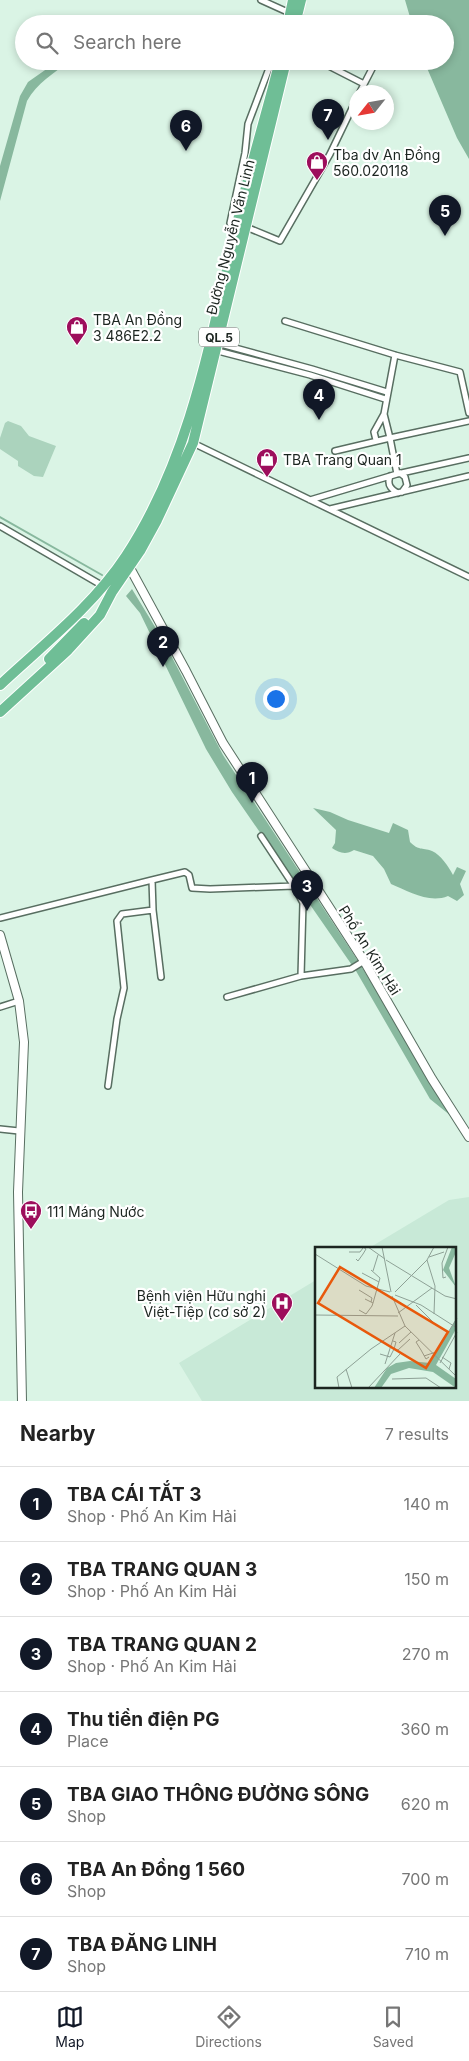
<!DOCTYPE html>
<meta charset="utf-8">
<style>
body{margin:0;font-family:Inter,sans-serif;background:#f6f6f6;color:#222}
.compass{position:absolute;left:349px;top:85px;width:45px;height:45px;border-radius:50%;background:#fff;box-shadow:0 2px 8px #0003;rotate:239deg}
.you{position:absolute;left:275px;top:698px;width:18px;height:18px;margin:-12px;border:4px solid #fff;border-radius:50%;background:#1a73e8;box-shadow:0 0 0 8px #1a73e833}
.badge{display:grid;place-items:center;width:32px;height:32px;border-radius:50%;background:#111827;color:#fff;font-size:16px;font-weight:700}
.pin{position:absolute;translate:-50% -41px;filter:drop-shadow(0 1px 2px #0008)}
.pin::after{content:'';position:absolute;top:26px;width:18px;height:15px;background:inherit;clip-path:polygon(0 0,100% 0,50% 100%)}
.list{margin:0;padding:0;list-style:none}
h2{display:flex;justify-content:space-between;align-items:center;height:65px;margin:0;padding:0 20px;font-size:21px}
h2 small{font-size:16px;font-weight:400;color:#767676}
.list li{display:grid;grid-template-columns:32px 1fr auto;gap:15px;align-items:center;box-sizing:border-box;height:75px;padding:0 20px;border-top:1px solid #e0e0e0}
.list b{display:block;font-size:19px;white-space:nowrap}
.list p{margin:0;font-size:16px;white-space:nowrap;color:#767676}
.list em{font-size:16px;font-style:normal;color:#767676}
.icon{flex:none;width:28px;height:28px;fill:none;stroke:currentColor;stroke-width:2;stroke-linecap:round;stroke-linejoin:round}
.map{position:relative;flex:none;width:469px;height:1401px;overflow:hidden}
.search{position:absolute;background:#fff;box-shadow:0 2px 8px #0003;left:15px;right:15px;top:15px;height:55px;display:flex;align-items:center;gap:12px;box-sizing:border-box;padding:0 18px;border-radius:28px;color:#767676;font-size:19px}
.sheet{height:590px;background:#fff}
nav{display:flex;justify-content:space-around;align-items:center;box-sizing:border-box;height:70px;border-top:1px solid #e0e0e0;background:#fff;font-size:14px;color:#767676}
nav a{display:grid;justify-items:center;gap:2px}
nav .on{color:#111827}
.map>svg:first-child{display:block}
</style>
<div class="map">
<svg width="469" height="1401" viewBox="0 0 469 1401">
<rect width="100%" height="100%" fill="#daf4e5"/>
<path fill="#c8e9d7" d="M469,1197V1401H202L179,1363L316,1280V1387H455V1248H369L449,1200Z"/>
<path fill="#abd3bd" d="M8,421L21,426L29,436L56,446L43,477L34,476L18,466V461L0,449V438L5,423Z"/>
<path fill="#88b89e" d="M405,0H469V159L457,138L424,61H445V24H412Z
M58,61H70C54,73 37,83 27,101L0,201V166L20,96L28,82Z
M132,589L163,640L223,755L358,961L456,1120L430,1099L356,971L232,792L206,749L140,613L126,596Z
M313,808L330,812L348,820L389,833L393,823L408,830L410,842C419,851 421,847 432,851C441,855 448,866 453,875L457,867L466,871L460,884L464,895L457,901L448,896C429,904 408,891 391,884L384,869L373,856L354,850C346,855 339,853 332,848L335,843L336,830Z"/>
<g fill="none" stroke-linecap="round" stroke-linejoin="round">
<path stroke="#88b89e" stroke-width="2" d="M0,517L102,575"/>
<g stroke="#586e61" stroke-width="8">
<path id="street" d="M261,0L303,19L304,24
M319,61L364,84
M360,92L376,61
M230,223L245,153L248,124L271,63L274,61
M246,227L280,241L330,154L356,100
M285,321L395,355L460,372L469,413
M217,343L312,369L387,392
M214,350L310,375L385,399
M376,440L374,432L384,414
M193,443L469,577
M335,451L390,438L384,414L395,355
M400,473L405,477L407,485L402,492
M397,474L390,438L469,421
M390,476C387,484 390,489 398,493
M310,500L397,474L469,458
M330,509L469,476
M0,526L103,586
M261,836L294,886
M0,918L152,880
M161,977L153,910L152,880L185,872L189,875L192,888L210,889L294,886L303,903L301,976
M227,997L301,976L351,969L364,961
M0,1007L19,1001
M108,1086L117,1019L124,988L117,921L122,914L153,910
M0,1129L19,1131"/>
</g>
<g stroke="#586e61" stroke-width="10">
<path id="secondary" d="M130,568L186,671L223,743L364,961L432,1079L469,1137
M0,935L19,1001L24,1042L18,1192L22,1401"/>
</g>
<g stroke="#fff" stroke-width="12">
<path id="highway" d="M49,659L84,623
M0,685C43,645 94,605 126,556C191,457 211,338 237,225C248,174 264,123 277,72
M0,712L68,650L100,615L112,592L140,551L157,520L193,443L286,61"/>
</g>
<use href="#street" stroke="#fff" stroke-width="5"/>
<use href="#secondary" stroke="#fff" stroke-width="8"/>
<use href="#highway" stroke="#6fbe96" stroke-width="10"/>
<g stroke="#fff" stroke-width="12" stroke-linecap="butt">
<path id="highway-bridge" d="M288,24L293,0
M295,24L301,0"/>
</g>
<use href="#highway-bridge" stroke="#6fbe96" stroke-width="10"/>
</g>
<defs>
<g id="shop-pin" transform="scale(1.125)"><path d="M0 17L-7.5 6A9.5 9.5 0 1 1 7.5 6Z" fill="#9d0e5c" stroke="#fff"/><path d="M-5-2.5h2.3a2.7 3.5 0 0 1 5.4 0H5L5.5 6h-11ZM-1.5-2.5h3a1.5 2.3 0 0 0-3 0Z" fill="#fff"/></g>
<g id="bus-pin" transform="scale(1.125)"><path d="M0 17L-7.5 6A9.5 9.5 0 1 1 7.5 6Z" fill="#9d0e5c" stroke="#fff"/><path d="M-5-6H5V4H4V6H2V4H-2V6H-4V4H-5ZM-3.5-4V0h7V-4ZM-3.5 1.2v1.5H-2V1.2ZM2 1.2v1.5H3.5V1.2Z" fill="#fff"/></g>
<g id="hospital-pin" transform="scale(1.125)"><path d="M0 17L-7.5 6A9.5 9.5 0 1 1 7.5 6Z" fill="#9d0e5c" stroke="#fff"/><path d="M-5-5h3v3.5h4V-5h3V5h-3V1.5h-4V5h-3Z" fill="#fff"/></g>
</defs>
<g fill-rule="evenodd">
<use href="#shop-pin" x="317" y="162"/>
<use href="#shop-pin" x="77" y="327"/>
<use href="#shop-pin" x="267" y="459"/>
<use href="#bus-pin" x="31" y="1211"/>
<use href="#hospital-pin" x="282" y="1303"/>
</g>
<g text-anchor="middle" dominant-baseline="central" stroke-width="4.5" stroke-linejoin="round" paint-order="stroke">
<rect fill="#fff" stroke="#606663" stroke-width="1" x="199" y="327.5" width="40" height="19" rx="4"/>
<g font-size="12" font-weight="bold" fill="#1c2520">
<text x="219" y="337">QL.5</text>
</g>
<g font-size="14" fill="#1c2520" stroke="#fff" text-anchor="start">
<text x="333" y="154">Tba dv An Đồng<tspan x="333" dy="16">560.020118</tspan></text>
<text x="93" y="319">TBA An Đồng<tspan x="93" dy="16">3 486E2.2</tspan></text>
<text x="283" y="459">TBA Trang Quan 1</text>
<text x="47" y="1211">111 Máng Nước</text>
<text x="266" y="1295" text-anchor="end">Bệnh viện Hữu nghị<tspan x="266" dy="16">Việt-Tiệp (cơ sở 2)</tspan></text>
</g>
<g font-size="14" fill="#1c2520" stroke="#fff">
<text transform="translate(230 237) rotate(-76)">Đường Nguyễn Văn Linh</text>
<text transform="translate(370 950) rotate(58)">Phố An Kim Hải</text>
</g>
</g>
<g transform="translate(315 1247)">
<rect width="141" height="141" fill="#daf4e5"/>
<path d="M137,0H141V5L134,21L141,40L128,23ZM141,72V82L121,118L141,132V141L118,125L94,121L76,127L66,141H59L72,121L81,116L95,114L115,116Z" fill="#88b89e"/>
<path fill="none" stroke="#8ea196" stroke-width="1" d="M53,0L70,12M67,0L76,45M34,5H45L48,1M0,7L51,39L75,45M114,10L129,5M41,12L43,14L48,7L51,2L48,0M71,13L130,49L142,52M112,13L120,39L119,67M56,23L65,31L58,56M58,24L63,8M47,26L64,35M131,30L128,31L127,16L133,0M44,43L57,51L56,55M80,45L112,13L119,0M80,48L106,58L142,81M77,49L90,79L142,130M101,58L119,76M44,63L51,67L57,59L58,56L50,52M83,66L117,41M0,68L83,69M104,93L101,95L106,103L111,112L114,110M78,94L81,95L79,102L83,103L95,92M84,96L96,85M65,107L75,110L79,102M109,109L121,105L142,71M127,110L136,116L134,122M125,116L142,85M70,117L80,86M31,122L37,141M77,132L111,131L126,141M24,141L22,130L56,102L90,79M53,141L85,107"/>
<path fill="#e8590c" fill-opacity="0.15" stroke="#e8590c" stroke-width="2.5" d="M25,20L133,85L111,121L3,56Z"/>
<rect width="141" height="141" fill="none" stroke="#1c2520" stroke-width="2.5"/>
</g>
</svg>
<svg class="compass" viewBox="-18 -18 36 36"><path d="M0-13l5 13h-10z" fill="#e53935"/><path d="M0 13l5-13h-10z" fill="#767676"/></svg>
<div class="you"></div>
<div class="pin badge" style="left:252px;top:803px">1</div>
<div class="pin badge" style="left:163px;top:667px">2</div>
<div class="pin badge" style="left:307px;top:911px">3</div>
<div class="pin badge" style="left:319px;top:420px">4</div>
<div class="pin badge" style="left:445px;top:236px">5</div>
<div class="pin badge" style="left:186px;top:151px">6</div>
<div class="pin badge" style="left:328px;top:140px">7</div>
<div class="search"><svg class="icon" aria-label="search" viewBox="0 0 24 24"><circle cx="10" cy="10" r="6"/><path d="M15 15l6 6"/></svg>Search here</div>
</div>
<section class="sheet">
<h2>Nearby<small>7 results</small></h2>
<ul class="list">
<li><span class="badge">1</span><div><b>TBA CÁI TẮT 3</b><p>Shop · Phố An Kim Hải</p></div><em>140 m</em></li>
<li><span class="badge">2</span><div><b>TBA TRANG QUAN 3</b><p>Shop · Phố An Kim Hải</p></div><em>150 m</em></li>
<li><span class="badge">3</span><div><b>TBA TRANG QUAN 2</b><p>Shop · Phố An Kim Hải</p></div><em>270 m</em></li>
<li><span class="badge">4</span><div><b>Thu tiền điện PG</b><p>Place</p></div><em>360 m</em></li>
<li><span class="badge">5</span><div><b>TBA GIAO THÔNG ĐƯỜNG SÔNG</b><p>Shop</p></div><em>620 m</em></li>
<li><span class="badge">6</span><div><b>TBA An Đồng 1 560</b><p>Shop</p></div><em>700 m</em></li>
<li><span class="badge">7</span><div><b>TBA ĐĂNG LINH</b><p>Shop</p></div><em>710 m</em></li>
</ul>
</section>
<nav>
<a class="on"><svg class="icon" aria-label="map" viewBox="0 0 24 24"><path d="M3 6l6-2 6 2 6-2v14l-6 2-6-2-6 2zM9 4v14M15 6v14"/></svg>Map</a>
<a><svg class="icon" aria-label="directions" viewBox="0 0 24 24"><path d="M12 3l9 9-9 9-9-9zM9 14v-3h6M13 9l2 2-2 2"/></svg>Directions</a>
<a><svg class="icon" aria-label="saved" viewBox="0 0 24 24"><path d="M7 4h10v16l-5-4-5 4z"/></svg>Saved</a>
</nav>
